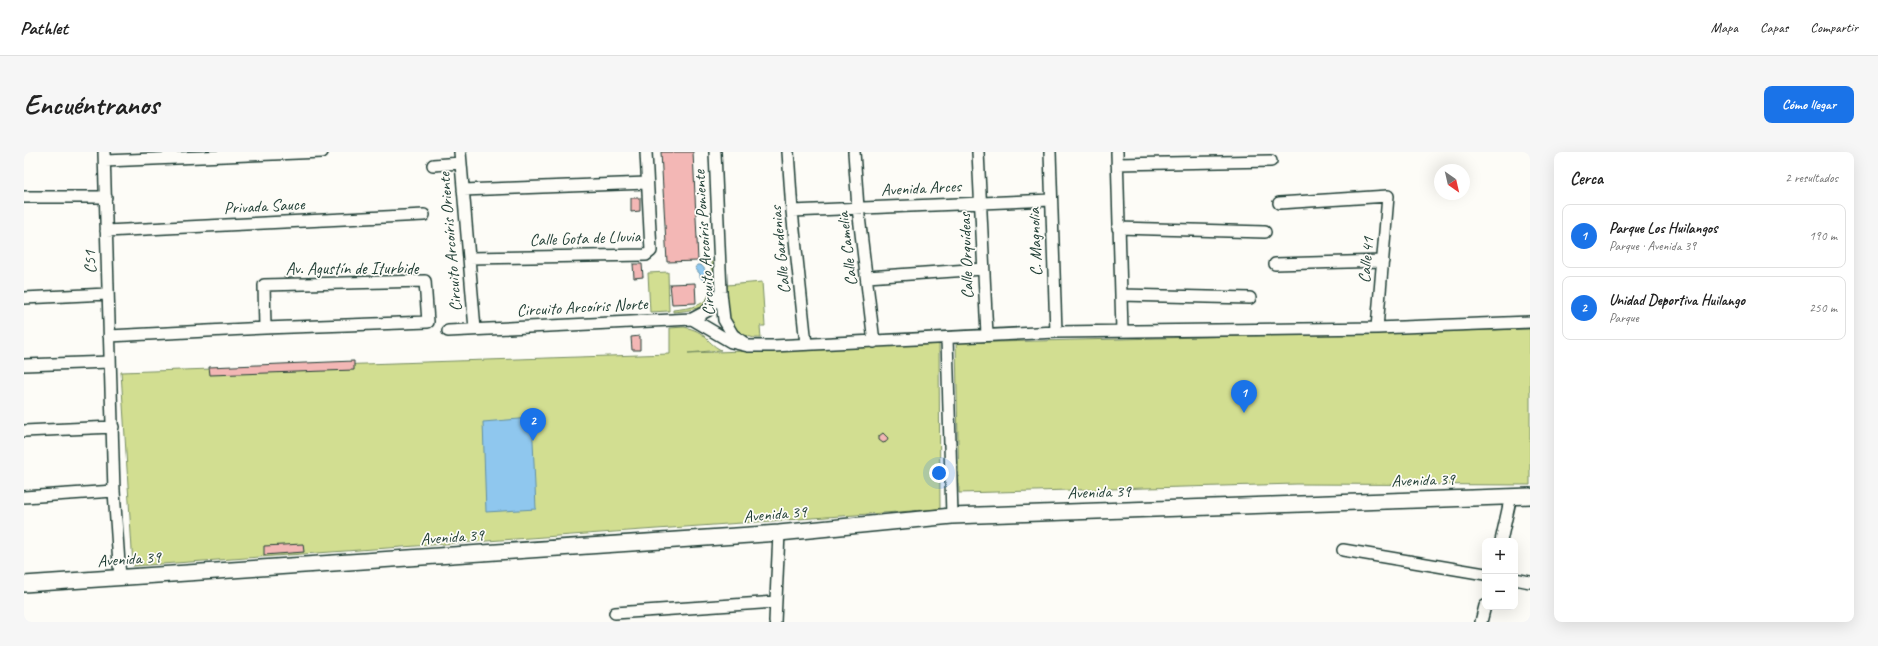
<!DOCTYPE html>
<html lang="es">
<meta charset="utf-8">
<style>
body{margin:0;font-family:Caveat,sans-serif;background:#f6f6f6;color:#222}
.controls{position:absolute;right:12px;bottom:12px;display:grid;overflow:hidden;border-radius:8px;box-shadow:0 4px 16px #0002}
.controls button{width:36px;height:36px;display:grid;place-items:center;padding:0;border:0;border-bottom:1px solid #e0e0e0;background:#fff;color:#222;font:20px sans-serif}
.compass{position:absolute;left:1410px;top:12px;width:36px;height:36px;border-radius:50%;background:#fff;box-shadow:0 4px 16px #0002;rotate:146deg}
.you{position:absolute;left:915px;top:321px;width:14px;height:14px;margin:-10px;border:3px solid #fff;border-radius:50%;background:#1a73e8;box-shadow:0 0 0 6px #1a73e833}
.badge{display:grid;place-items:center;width:26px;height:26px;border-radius:50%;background:#1a73e8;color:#fff;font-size:13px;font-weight:700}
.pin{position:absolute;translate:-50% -33px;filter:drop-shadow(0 1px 2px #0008)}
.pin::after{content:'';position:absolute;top:21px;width:14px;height:12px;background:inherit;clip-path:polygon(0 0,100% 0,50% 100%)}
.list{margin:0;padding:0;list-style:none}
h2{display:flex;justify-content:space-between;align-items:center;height:52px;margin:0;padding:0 16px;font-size:17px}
h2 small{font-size:13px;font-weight:400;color:#767676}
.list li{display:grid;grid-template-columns:26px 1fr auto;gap:12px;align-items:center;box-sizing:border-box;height:64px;margin:0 8px 8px;padding:0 8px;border:1px solid #e0e0e0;border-radius:8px}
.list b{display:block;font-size:15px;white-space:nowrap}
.list p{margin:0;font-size:13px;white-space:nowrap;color:#767676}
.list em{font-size:13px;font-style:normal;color:#767676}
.map{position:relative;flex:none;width:1506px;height:470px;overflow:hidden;border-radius:8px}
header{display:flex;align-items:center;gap:24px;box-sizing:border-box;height:56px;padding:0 20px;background:#fff;border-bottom:1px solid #e0e0e0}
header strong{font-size:19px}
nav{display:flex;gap:22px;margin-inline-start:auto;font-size:14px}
.intro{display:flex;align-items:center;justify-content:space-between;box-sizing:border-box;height:96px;padding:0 24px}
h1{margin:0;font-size:28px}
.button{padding:10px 18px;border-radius:8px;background:#1a73e8;color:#fff;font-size:14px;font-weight:700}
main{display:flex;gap:24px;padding:0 24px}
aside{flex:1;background:#fff;border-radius:8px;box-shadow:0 4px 16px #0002}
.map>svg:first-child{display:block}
</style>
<header>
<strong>Pathlet</strong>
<nav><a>Mapa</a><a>Capas</a><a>Compartir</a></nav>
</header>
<div class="intro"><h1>Encuéntranos</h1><a class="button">Cómo llegar</a></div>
<main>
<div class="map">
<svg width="1506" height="470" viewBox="0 0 1506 470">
<rect width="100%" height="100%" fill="#fdfcf7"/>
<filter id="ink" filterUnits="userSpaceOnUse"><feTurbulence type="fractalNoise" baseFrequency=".025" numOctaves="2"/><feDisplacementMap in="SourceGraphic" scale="8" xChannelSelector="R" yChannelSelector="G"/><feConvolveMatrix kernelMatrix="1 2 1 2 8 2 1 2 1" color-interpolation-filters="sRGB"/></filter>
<g filter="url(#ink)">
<path fill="#d2de91" stroke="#788e62" d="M687,110H690C692,148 689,157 649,160V158C687,154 689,147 687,110Z
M644,120L645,159L626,160L624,121Z
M738,130L741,174H736L737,186C723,187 710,179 705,165C702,156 703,143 703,133Z
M660,175C684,180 680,189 697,198L664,201L915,192L916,357L109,414L97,220L646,202V176Z
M1506,177V333L1273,332L935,341L932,191Z"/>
<path fill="#8fc7ee" stroke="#6290a4" d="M673,113H677L684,121L682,127L679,128L676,125V122L671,116Z
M508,266L512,357L462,360L459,270Z"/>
<path fill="#f3b7b5" stroke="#1f3d34" d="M637,0H669L674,109L643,110Z
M607,46H616V59L607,60Z
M609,112H618L619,125L610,126Z
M671,131L672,151L648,152L646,132Z
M616,184V198H608L607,185Z
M330,209V218L186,223L185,215Z
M859,281L864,286L862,290L859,291L855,288V284Z
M279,392L280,400L240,403V394Z"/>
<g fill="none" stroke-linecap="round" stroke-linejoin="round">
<g stroke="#1f3d34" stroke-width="14">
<path id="street" d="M80,0L90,339L96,426
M436,0L451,177
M691,0L697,140L700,168L709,183L719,190
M764,0L768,59L782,192
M830,0L834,56L850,190
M954,0L963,183
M1026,0L1032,180
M1093,0L1098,179
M81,9L298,0
M1093,12L1247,9
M409,13L437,11
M439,38L623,31
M0,45H82
M1255,51L1364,44L1353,176
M768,59L1027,48
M1094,76L1241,80
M82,79L400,63
M445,106L622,103L627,99L622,0
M1251,112L1359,109
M843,125L959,117
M1097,143L1226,146
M0,146L83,142
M668,167L683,159L697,140
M424,179L668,167L707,190L724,194H749L1032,180L1353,176L1506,170
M85,184L241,176L404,170L401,129L240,133L241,176
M923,186L928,364
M0,213L86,210
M0,279L89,275
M0,345L90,339
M1477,389L1487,344
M1319,398L1461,422
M1491,427L1506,430
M591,461L751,450
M751,470L755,381
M1457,470L1461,454"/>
</g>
<g stroke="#1f3d34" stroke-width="18">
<path id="secondary" d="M0,432L755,381L928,364L1506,344"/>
</g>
<use href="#street" stroke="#fdfcf7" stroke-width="11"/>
<use href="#secondary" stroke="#fdfcf7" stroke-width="15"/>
</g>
</g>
<g text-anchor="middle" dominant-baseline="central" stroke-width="3.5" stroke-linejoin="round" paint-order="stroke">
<g font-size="17" fill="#1f3d34" stroke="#fdfcf7">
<text transform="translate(897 36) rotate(-3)">Avenida Arces</text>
<text transform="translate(240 54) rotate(-3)">Privada Sauce</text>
<text transform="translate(561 86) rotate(-2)">Calle Gota de Lluvia</text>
<text transform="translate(426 90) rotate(-95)">Circuito Arcoíris Oriente</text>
<text transform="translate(1011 90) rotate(-92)">C. Magnolia</text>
<text transform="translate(680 91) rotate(-94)">Circuito Arcoíris Poniente</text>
<text transform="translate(823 97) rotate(-97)">Calle Camelia</text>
<text transform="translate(756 98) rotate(-96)">Calle Gardenias</text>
<text transform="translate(942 104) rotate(-92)">Calle Orquídeas</text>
<text transform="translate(1342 108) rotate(-85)">Calle 41</text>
<text transform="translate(66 110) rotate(-92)">C51</text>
<text x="328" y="116">Av. Agustín de Iturbide</text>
<text transform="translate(558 155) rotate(-3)">Circuito Arcoíris Norte</text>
<text transform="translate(1399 328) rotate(-2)">Avenida 39</text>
<text transform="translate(1075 340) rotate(-2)">Avenida 39</text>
<text transform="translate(751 362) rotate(-5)">Avenida 39</text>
<text transform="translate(428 385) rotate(-4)">Avenida 39</text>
<text transform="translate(105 407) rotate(-4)">Avenida 39</text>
</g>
</g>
</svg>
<div class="controls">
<button>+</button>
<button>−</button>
</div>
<svg class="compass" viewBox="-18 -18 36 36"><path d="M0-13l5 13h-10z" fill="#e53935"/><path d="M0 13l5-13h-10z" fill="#767676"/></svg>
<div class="you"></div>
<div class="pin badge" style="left:1220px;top:261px">1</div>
<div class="pin badge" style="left:509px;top:289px">2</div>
</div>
<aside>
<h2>Cerca<small>2 resultados</small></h2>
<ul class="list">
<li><span class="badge">1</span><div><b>Parque Los Huilangos</b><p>Parque · Avenida 39</p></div><em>190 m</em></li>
<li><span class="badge">2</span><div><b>Unidad Deportiva Huilango</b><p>Parque</p></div><em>250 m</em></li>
</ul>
</aside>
</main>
